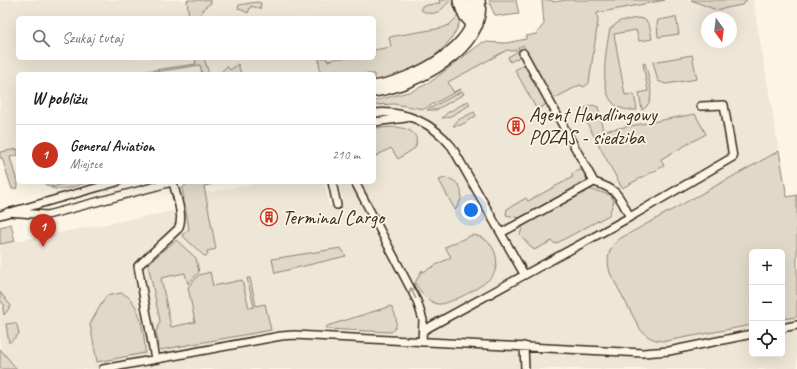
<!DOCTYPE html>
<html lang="pl">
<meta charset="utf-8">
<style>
body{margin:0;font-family:Caveat,sans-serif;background:#f6f6f6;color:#222}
.controls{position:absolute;right:12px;bottom:12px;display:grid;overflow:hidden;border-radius:6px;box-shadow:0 4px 16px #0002}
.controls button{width:36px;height:36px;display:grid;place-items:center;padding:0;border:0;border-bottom:1px solid #e0e0e0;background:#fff;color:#222;font:20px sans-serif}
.compass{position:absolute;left:701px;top:12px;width:36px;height:36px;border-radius:50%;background:#fff;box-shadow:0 4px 16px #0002;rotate:166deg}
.you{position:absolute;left:471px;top:210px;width:14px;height:14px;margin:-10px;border:3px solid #fff;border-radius:50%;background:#1a73e8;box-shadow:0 0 0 6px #1a73e833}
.badge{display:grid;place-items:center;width:26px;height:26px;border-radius:50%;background:#c8321e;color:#fff;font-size:13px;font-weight:700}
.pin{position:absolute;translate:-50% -33px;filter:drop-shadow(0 1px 2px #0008)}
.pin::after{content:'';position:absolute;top:21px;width:14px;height:12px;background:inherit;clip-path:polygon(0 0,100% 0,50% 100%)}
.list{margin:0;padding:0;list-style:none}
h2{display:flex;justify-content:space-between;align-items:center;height:52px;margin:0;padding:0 16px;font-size:17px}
h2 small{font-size:13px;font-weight:400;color:#767676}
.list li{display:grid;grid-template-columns:26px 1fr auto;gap:12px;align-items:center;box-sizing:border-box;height:60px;padding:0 16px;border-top:1px solid #e0e0e0}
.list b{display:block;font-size:15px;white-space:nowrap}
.list p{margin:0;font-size:13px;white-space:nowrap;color:#767676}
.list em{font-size:13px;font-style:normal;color:#767676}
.icon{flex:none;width:22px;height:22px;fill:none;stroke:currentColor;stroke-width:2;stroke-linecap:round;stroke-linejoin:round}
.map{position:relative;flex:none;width:797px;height:369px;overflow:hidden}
.search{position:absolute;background:#fff;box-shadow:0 4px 16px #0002;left:16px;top:16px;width:360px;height:44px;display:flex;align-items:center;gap:10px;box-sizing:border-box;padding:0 14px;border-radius:6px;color:#767676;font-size:15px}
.panel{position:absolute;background:#fff;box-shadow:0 4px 16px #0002;left:16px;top:72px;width:360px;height:112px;border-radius:6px}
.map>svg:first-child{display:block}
</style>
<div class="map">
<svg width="797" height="369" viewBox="0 0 797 369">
<rect width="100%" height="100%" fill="#fcf5e5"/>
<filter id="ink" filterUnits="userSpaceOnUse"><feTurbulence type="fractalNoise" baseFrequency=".025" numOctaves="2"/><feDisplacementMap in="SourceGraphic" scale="8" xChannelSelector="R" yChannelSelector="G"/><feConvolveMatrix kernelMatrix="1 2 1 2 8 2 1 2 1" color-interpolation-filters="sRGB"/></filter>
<g filter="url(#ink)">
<path fill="#eee6d6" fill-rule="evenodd" d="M0,0H458L460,25L457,32L447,45L426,61L374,74H18V153L0,156ZM18,18H374V58H18Z
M603,0H753L787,197L797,195V369H0V244L185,209L184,197L263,182H324L329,206L343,203L339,182H374V104L403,100L506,46L594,32L588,3ZM707,18H731V42H707ZM752,252H782V354H752Z"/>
<path fill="#e0d8c8" stroke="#8e8173" d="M187,0H210L211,3L205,7L198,18H189Z
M439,0H451C442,8 437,19 421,10L422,6L440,3Z
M489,0H516L519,14L503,16L495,15L491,7Z
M542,0H552L553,2L567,0H665L597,13L598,21L589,83L584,87L580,85L555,98L551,96L523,45L518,48L520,53L518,58L510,62L508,57L517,52L516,50L512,51L507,50L448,82L453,92L461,89L424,109L394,104L374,105V101L412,91L429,83L483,42L506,43L526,39V36L536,34L544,24Z
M691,0H747L742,5L716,10Z
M257,2L261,3L260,9L251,6L248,13L238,8L239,5Z
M459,15L461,17C452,55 409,74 374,82V74H320L319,58H327V61L339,58H374V50L391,47L389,37L442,28L449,25Z
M676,17L679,34L658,37L657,24L658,20Z
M639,18C651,20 650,29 652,39L639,41L636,30L614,34L625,95L634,94L637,110C629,110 619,110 613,103C599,89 606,48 610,29L620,21Z
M692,55L697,79L666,84L658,81L653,62Z
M195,58H204L209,74H202L200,65L142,74H127L196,64Z
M645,63C648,77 658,101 642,110L639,93L648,91L643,64Z
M238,64L241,74H219L227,66L230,70Z
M524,65H527L546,101L545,105L537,110L515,70Z
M462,91L464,94L436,110H427Z
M468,101L470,105L449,117L442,118L447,113Z
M593,105L598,107L603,131L695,114L706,134L661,159L664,166L622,188L580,110Z
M474,112L476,116L461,125L453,126L458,120Z
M396,127C408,129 421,132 415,148L398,159L391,148L374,157V128Z
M18,149V155L10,157L18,185L17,188L12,189L2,158H0V152Z
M779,151L787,197L797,195V317L782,319V252H752V325L666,341C654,341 648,338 640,329L610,273C606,257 608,248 621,238Z
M579,170L584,171L587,176L586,182L519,218L506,215L507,209L526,198L528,201L573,177L571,174Z
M445,178C463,180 466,197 455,210L439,180Z
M43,182H51L52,187L71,182H89C74,186 55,196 43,182Z
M189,182H212L213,184L204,186L216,249L207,251L208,255L204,256L182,235L189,229L182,188Z
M589,189L611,195L614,201L609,215L555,244L552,241L534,250L520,235L523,225Z
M11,224L15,241L0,244V227Z
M472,235C491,236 503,258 493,275C488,284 448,306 437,304C427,301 421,292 415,283L422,270L423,272L451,257L445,247Z
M176,240L196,258L199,272L188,284L185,273L161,278L171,327L195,322L188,287L199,275L210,272L213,286L242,280L249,308L254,307L247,278H250L256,306L265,304L271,330L160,350L156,332L160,321L148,264Z
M341,248L346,256L275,273L272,259Z
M0,292L11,306L4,315L3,308L5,306L0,300Z
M121,293C140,298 145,336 145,353L97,362L90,324L106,296Z
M391,306C395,313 401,326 391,332L326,329L327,326Z
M15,323L17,325L19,334L9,343L6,324Z
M0,349L17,369H0Z"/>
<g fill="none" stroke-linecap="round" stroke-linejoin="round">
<g stroke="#3b2a1e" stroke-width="10">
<path id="service" d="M523,53L594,182C619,190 618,195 630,217
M374,113C405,110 433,123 452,147L524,274
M374,122L406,118
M332,182L337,205
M355,182L417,301L423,320L422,342
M8,212L47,215L172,182
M0,215L117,182
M501,233L594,182
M782,328L797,325
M424,330L630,217L733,157L724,105L701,106
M524,346L525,369
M155,359L138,266L178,229C185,217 176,196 173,182
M103,369L281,336L294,335L643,353L669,351L752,334"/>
</g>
<g stroke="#3b2a1e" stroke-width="18">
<path id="minor" d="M461,0L466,14L475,24
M374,89C413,83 485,48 477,0"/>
</g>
<use href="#service" stroke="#fcf5e5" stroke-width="7"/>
<use href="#minor" stroke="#fcf5e5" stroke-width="15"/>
</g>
<defs><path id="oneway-shaft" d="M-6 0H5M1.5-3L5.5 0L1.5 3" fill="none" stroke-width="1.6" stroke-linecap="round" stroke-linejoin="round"/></defs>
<use stroke="#9c9082" href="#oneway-shaft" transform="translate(413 293) rotate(-117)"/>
</g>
<defs>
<g id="building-ring" transform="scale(0.9)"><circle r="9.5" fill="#fcf5e5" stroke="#c8321e" stroke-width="1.5"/><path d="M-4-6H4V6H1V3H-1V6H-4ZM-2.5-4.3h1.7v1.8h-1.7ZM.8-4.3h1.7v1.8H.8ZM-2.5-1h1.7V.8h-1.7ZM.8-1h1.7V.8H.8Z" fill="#c8321e"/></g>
</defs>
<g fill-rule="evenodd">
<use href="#building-ring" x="516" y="126"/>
<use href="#building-ring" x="269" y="217"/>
</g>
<g text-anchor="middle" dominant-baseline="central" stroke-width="3.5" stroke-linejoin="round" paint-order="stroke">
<g font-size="20" fill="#3b2a1e" stroke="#fcf5e5" text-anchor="start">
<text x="529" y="114">Agent Handlingowy<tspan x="529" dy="23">POZAS - siedziba</tspan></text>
<text x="282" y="217">Terminal Cargo</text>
</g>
</g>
</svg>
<div class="controls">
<button>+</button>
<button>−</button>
<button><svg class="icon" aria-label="locate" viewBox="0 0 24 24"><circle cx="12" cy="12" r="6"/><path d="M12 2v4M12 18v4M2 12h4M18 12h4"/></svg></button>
</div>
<svg class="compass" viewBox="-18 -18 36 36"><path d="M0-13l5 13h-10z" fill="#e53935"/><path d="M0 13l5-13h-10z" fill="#767676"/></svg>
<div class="you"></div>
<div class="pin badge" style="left:43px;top:247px">1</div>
<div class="search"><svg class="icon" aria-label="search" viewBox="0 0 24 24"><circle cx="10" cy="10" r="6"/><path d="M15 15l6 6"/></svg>Szukaj tutaj</div>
<section class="panel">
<h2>W pobliżu<small></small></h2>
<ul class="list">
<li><span class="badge">1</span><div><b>General Aviation</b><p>Miejsce</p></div><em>210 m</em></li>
</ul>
</section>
</div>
